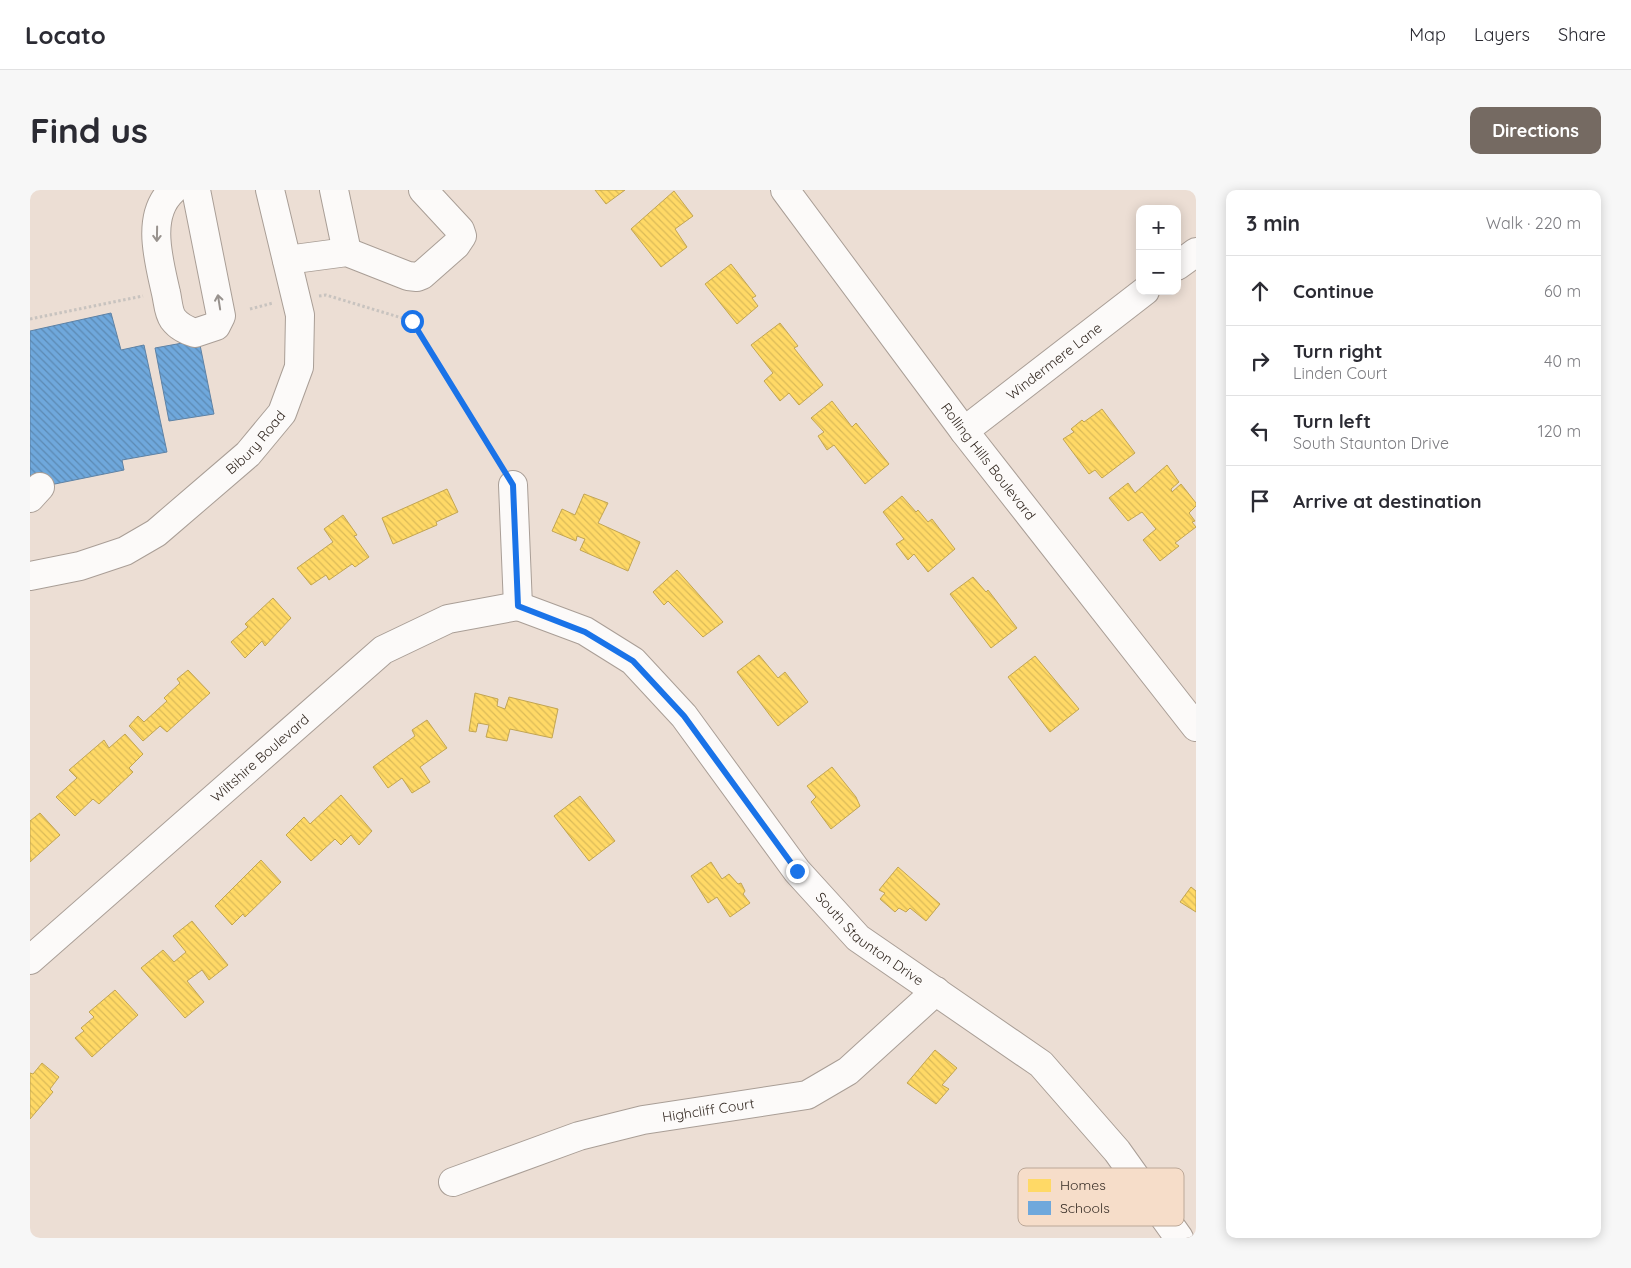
<!DOCTYPE html>
<meta charset="utf-8">
<style>
body{margin:0;font-family:Quicksand,sans-serif;background:#f7f7f7;color:#2b2b33}
.controls{position:absolute;right:15px;top:15px;display:grid;overflow:hidden;border-radius:10px;box-shadow:0 2px 12px #0003}
.controls button{width:45px;height:45px;display:grid;place-items:center;padding:0;border:0;border-bottom:1px solid #e1e1e2;background:#fff;color:#2b2b33;font:25px sans-serif}
.stop{position:absolute;width:15px;height:15px;margin:-11px;border:4px solid #1a73e8;border-radius:50%;background:#fff}
.stop.end{background:#1a73e8;border-color:#fff;box-shadow:0 1px 5px #0008}
.list{margin:0;padding:0;list-style:none}
h2{display:flex;justify-content:space-between;align-items:center;height:65px;margin:0;padding:0 20px;font-size:21px}
h2 small{font-size:16px;font-weight:400;color:#7c7c81}
.list li{display:grid;grid-template-columns:32px 1fr auto;gap:15px;align-items:center;box-sizing:border-box;height:70px;padding:0 20px;border-top:1px solid #e1e1e2}
.list b{display:block;font-size:19px;white-space:nowrap}
.list p{margin:0;font-size:16px;white-space:nowrap;color:#7c7c81}
.list em{font-size:16px;font-style:normal;color:#7c7c81}
.icon{flex:none;width:28px;height:28px;fill:none;stroke:currentColor;stroke-width:2;stroke-linecap:round;stroke-linejoin:round}
.map{position:relative;flex:none;width:1166px;height:1048px;overflow:hidden;border-radius:10px}
header{display:flex;align-items:center;gap:30px;box-sizing:border-box;height:70px;padding:0 25px;background:#fff;border-bottom:1px solid #e1e1e2}
header strong{font-size:24px}
nav{display:flex;gap:28px;margin-inline-start:auto;font-size:18px}
.intro{display:flex;align-items:center;justify-content:space-between;box-sizing:border-box;height:120px;padding:0 30px}
h1{margin:0;font-size:35px}
.button{padding:12px 22px;border-radius:10px;background:#756a62;color:#fff;font-size:18px;font-weight:700}
main{display:flex;gap:30px;padding:0 30px}
aside{flex:1;background:#fff;border-radius:10px;box-shadow:0 2px 12px #0003}
.map>svg:first-child{display:block}
</style>
<header>
<strong>Locato</strong>
<nav><a>Map</a><a>Layers</a><a>Share</a></nav>
</header>
<div class="intro"><h1>Find us</h1><a class="button">Directions</a></div>
<main>
<div class="map">
<svg width="1166" height="1048" viewBox="0 0 1166 1048">
<defs>
<pattern id="homes-back-hatch" width="6" height="6" patternUnits="userSpaceOnUse" patternTransform="scale(1.25)"><rect width="6" height="6" fill="#ffd966"/><path d="M-1 5l2 2M0 0l6 6M5-1l2 2" fill="none" stroke="#dbba58"/></pattern>
<pattern id="schools-back-hatch" width="6" height="6" patternUnits="userSpaceOnUse" patternTransform="scale(1.25)"><rect width="6" height="6" fill="#6fa8dc"/><path d="M-1 5l2 2M0 0l6 6M5-1l2 2" fill="none" stroke="#5c89b2"/></pattern>
</defs>
<rect width="100%" height="100%" fill="#ecded4"/>
<path fill="url(#homes-back-hatch)" stroke="#c2a552" d="M565,0H595L576,14Z
M644,1L663,26L645,39L657,57L631,77L601,39Z
M701,74L726,106L722,108L728,116L707,134L675,94Z
M750,133L768,156L764,158L793,195L769,215L759,203L750,211L734,191L743,183L721,155Z
M802,211L822,237L826,233L859,274L835,294L804,255L797,260L788,246L794,242L781,228Z
M1072,219L1105,263L1072,288L1065,280L1059,284L1033,249L1044,242L1041,239L1052,230L1054,232Z
M1137,275L1149,292L1141,299L1142,302L1151,294L1166,313V316L1159,323L1165,331L1162,332L1166,337L1145,353L1149,356L1130,371L1113,350L1126,339L1112,322L1098,331L1079,308L1098,293L1105,303Z
M417,299L428,322L406,332L407,335L363,354L352,328Z
M554,304L578,313L568,333L610,352L598,381L550,360L555,349L547,346L546,351L522,341L532,319L545,325Z
M872,306L886,322L888,320L898,332L902,329L925,359L898,382L884,364L878,370L866,354L874,349L853,322Z
M313,325L327,345L324,346L339,367L325,377L322,374L299,390L296,385L281,395L267,378L303,352L294,339Z
M647,380L693,432L673,447L638,411L634,415L623,402Z
M943,387L956,402L958,400L987,438L961,458L920,404Z
M243,408L261,428L235,456L232,451L215,468L201,452L218,437L215,434Z
M729,465L748,488L755,482L778,512L748,536L707,482Z
M1005,466L1049,519L1020,542L978,487Z
M158,480L180,503L137,542L130,536L113,551L99,536L108,526L114,532L137,511L134,508L150,493L147,489Z
M445,503L468,509L467,516L475,519L479,507L528,519L522,548L480,539L477,551L456,547L459,535L448,533L446,542L439,541Z
M397,530L417,558L390,577L400,592L382,603L372,588L358,598L343,577L385,546L382,540Z
M95,544L113,564L99,578L103,582L69,614L63,609L45,626L26,607L47,588L39,580L74,550L79,558Z
M802,577L826,607L830,616L801,639L781,612L786,607L777,596Z
M311,605L342,641L329,655L321,645L311,655L305,649L281,671L256,645L274,627L280,634Z
M550,606L585,651L559,671L524,626Z
M10,623L30,645L0,672V631Z
M231,670L251,692L215,727L213,724L202,735L185,716Z
M681,672L692,689L699,684L708,694L711,693L715,701L713,704L720,713L700,727L687,707L678,713L661,686Z
M868,677L910,714L896,731L880,718L876,722L869,718L865,722L850,709L855,703L849,700Z
M1161,697L1166,701V722L1150,712Z
M162,731L198,775L179,790L172,780L157,791L174,812L155,828L111,778L133,760L144,772L156,762L143,746Z
M85,800L108,825L62,867L45,848L54,841L51,838L64,827L59,822Z
M905,860L927,878L912,895L919,899L906,914L877,893Z
M12,873L29,887L20,899L23,902L0,929V883L3,884Z"/>
<path fill="url(#schools-back-hatch)" stroke="#5e82a5" d="M81,123L91,160L114,155L137,262L92,270L94,280L0,299V141Z
M169,150L184,224L139,231L125,158Z"/>
<g fill="none" stroke-linecap="round" stroke-linejoin="round">
<g stroke="#a99e96" stroke-width="30">
<g id="minor">
<path d="M143,0C115,25 129,71 136,103C138,111 138,122 143,129C149,137 156,140 165,143L186,136L191,126L166,0"/>
<path d="M304,0L317,62"/>
<path id="s1" d="M755,0L934,241L1166,537"/>
<path d="M257,70L317,62L378,86L387,87L392,85L426,55L432,46L430,40L393,0"/>
<path d="M1147,76L1166,62"/>
<path id="s2" d="M934,241L1115,101"/>
<path d="M483,295L488,416"/>
<path d="M0,308L10,297"/>
<path id="s3" d="M0,386L50,376L95,361L126,343L218,264L252,223L269,177L270,125L240,0"/>
<path id="s4" d="M488,416L555,441L603,471L654,526L767,681L828,748L1011,874L1087,961L1149,1048"/>
<path id="s5" d="M0,770L353,460L418,429L488,416"/>
<path id="s6" d="M423,992L549,946L613,930L777,905L818,881L906,801"/>
</g>
</g>
<path stroke="#c8c3bf" stroke-width="3" stroke-dasharray="2.5 2.5" stroke-linecap="butt" d="M289,106L296,105L382,131L471,275
M220,119L243,113
M0,129L113,106"/>
<use href="#minor" stroke="#fcfaf9" stroke-width="28"/>
</g>
<defs><path id="oneway-shaft" d="M-6 0H5M1.5-3L5.5 0L1.5 3" fill="none" stroke-width="1.6" stroke-linecap="round" stroke-linejoin="round" transform="scale(1.25)"/></defs>
<g stroke="#98928e">
<use href="#oneway-shaft" transform="translate(127 44) rotate(91)"/>
<use href="#oneway-shaft" transform="translate(189 112) rotate(-99)"/>
</g>
<g fill="none" stroke-linecap="round" stroke-linejoin="round">
<path stroke="#1a73e8" stroke-width="6" d="M382,131L483,295L488,416L555,442L603,471L654,526L767,681"/>
</g>
<g text-anchor="middle" dominant-baseline="central" stroke-width="5" stroke-linejoin="round" paint-order="stroke">
<g font-size="14" fill="#352b24" stroke="#f6ddc9">
<text stroke="none"><textPath href="#s2" startOffset="114">Windermere Lane</textPath></text>
<text stroke="none"><textPath href="#s3" startOffset="269">Bibury Road</textPath></text>
<text stroke="none"><textPath href="#s1" startOffset="339">Rolling Hills Boulevard</textPath></text>
<text stroke="none"><textPath href="#s5" startOffset="306">Wiltshire Boulevard</textPath></text>
<text stroke="none"><textPath href="#s4" startOffset="495">South Staunton Drive</textPath></text>
<text stroke="none"><textPath href="#s6" startOffset="266">Highcliff Court</textPath></text>
</g>
</g>
<rect x="988" y="978" width="166" height="58" rx="8" fill="#f6ddc9" stroke="#bca898" stroke-width="1"/>
<rect x="998" y="989" width="23" height="13" fill="#ffd966"/>
<rect x="998" y="1011" width="23" height="14" fill="#6fa8dc"/>
<g font-size="14" fill="#352b24">
<text x="1030" y="1000">Homes</text>
<text x="1030" y="1023">Schools</text>
</g>
</svg>
<div class="controls">
<button>+</button>
<button>−</button>
</div>
<div class="stop" style="left:382px;top:131px"></div>
<div class="stop end" style="left:767px;top:681px"></div>
</div>
<aside>
<h2>3 min<small>Walk · 220 m</small></h2>
<ul class="list">
<li><svg class="icon" aria-label="ahead" viewBox="0 0 24 24"><path d="M12 20V5M6 11l6-6 6 6"/></svg><div><b>Continue</b></div><em>60 m</em></li>
<li><svg class="icon" aria-label="right" viewBox="0 0 24 24"><path d="M7 20v-9h11M14 6l5 5-5 5"/></svg><div><b>Turn right</b><p>Linden Court</p></div><em>40 m</em></li>
<li><svg class="icon" aria-label="left" viewBox="0 0 24 24"><path d="M17 20v-9H6M10 6l-5 5 5 5"/></svg><div><b>Turn left</b><p>South Staunton Drive</p></div><em>120 m</em></li>
<li><svg class="icon" aria-label="arrive" viewBox="0 0 24 24"><path d="M6 21V4h12l-3 4 3 4H6"/></svg><div><b>Arrive at destination</b></div></li>
</ul>
</aside>
</main>
